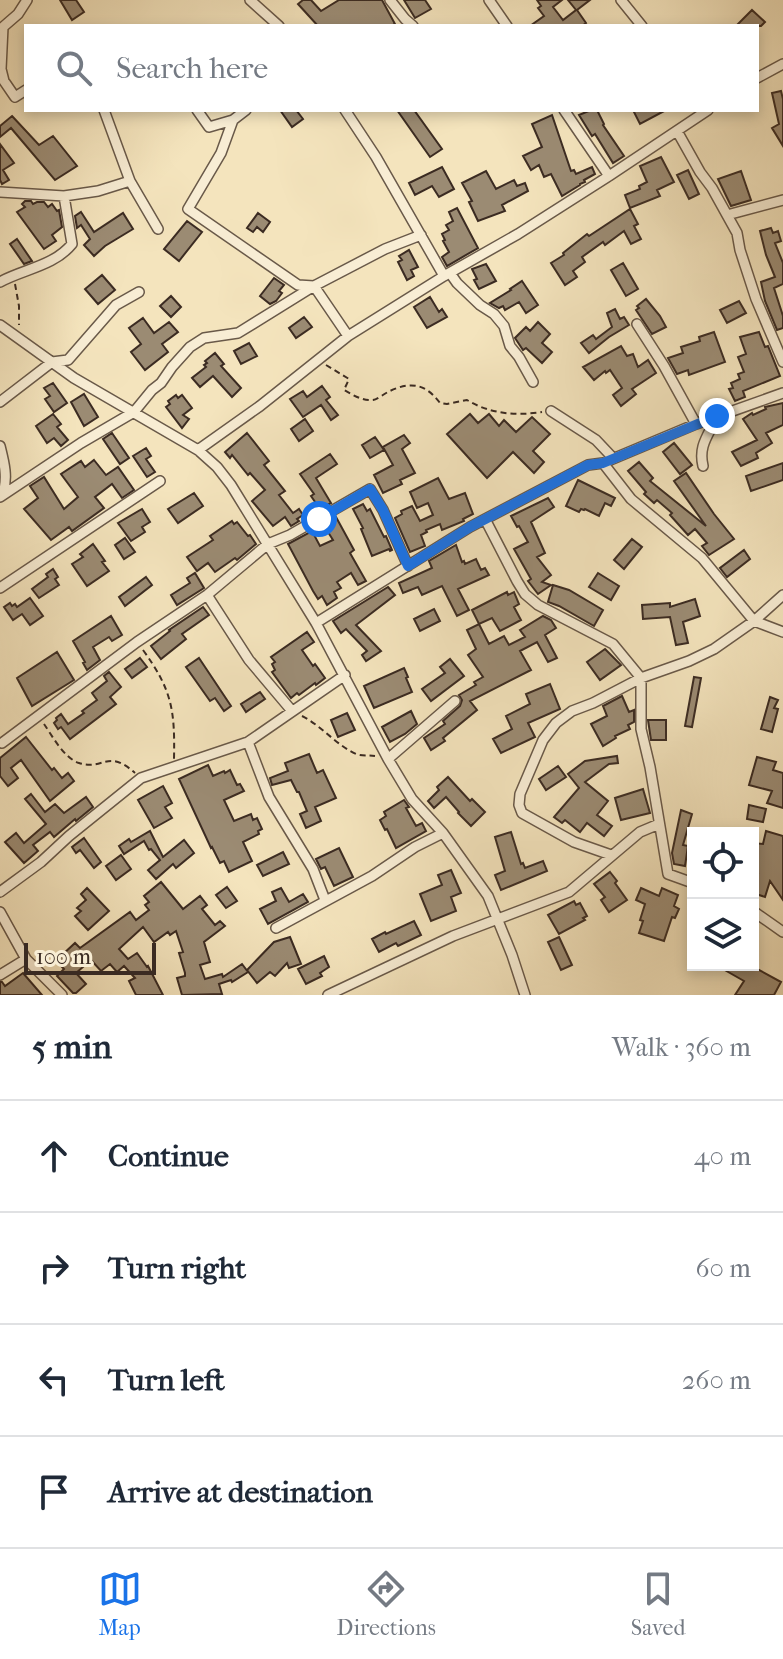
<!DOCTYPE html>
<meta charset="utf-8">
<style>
body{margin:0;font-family:"IM FELL French Canon",serif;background:#f2f2f3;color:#1f2937}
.controls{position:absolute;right:24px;bottom:24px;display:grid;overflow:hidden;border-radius:0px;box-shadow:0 4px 12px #0003}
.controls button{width:72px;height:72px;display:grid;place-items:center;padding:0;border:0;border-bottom:2px solid #e0e1e3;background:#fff;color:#1f2937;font:40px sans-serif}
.scale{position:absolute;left:24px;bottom:20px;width:132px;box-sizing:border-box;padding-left:8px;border:4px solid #3b2b22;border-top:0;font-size:22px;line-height:28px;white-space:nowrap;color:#3b2b22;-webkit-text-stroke:6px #f8edd4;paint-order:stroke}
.stop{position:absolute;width:24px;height:24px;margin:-18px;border:6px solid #1a73e8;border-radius:50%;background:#fff}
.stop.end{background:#1a73e8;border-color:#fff;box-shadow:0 2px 8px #0008}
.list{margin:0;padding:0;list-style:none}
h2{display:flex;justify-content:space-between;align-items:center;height:104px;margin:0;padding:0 32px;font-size:34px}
h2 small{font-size:26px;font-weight:400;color:#747a83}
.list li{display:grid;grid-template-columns:52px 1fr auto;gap:24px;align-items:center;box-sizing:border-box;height:112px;padding:0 32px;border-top:2px solid #e0e1e3}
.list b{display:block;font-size:30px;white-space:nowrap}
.list em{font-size:26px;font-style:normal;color:#747a83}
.icon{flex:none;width:44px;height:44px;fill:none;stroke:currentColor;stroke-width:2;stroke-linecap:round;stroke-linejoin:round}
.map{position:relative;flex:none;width:783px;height:995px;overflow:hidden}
.search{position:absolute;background:#fff;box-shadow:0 4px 12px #0003;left:24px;right:24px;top:24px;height:88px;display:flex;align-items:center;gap:20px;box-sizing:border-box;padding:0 28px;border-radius:0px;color:#747a83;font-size:30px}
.sheet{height:552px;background:#fff}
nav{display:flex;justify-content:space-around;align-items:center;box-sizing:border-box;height:112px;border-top:2px solid #e0e1e3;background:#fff;font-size:22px;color:#747a83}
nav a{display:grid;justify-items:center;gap:4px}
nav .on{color:#1a73e8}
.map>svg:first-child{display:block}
</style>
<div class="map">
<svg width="783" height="995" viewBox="0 0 783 995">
<rect width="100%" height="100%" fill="#f4e4bd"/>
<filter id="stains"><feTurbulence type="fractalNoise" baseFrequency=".0025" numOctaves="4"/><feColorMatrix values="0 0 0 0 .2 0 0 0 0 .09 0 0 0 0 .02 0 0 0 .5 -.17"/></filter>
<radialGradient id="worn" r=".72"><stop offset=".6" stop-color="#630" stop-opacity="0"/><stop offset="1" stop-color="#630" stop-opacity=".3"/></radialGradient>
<path fill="#9b8b73" stroke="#3b2b22" stroke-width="2" d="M60,0H76L84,12L72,20Z
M303,0H311L321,11L339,0H382L395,24L391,26H318L298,4Z
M404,0H425L431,9L415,18Z
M537,0H562L553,7L563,20L576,10L568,0H590L577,10L586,23L582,26H530L544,16L538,8L541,6Z
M752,10L765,22L761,26H736Z
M781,91L783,99V146L772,128L779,124L772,93Z
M280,110H296L303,119L292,127Z
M397,110H414L442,149L430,157Z
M591,110H597L604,124L603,125L624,156L613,163L595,134L592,136L579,115Z
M633,110H666L640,124Z
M552,115L571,171L574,170L576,174L592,167L595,174L584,180L585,182L580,184V185L562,196L551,174L544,177L539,165L531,170L523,156L542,147L532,124Z
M12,116L39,145L53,136L77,166L55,180L11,128L0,137V126Z
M0,144L14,163L3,170L9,180L2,184L0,180Z
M661,157L674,182L657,190L660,196L630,208L625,195L640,189L639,186L647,182L640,166Z
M442,167L454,189L439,197L432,186L415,195L409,183Z
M688,170L699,194L689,199L677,175Z
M486,171L496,189L514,180L517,186L525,183L528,191L502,205L505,211L478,221L469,202L472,201L462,183Z
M741,171L751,200L731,206L718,179Z
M25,201H31L33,204L37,202H44L48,207L52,204L57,211L59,210L62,227L52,235L56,241L44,249L17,212L25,207L22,204Z
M457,208L478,248L447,266L442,257L449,252L443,241L445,240L442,234L449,230L446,225L453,221L449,212Z
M630,209L638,224L634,226L641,239L631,244L624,231L605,245L603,242L582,257L585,262L573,271L577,277L565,285L551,263L564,255L563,253L587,234L589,236Z
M81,212L94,232L123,213L133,229L105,246L94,256L84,245L90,239L81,225L77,228L75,216Z
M258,213L270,222L263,232L257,227L253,232L247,228Z
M187,221L202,232L179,261L164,249Z
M771,228L773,233L778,231L781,241L775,243L783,263V284L774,288L783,316V328L777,330L765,301L761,282L775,277L766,255L760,231Z
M17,239L32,261L24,264L10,244Z
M409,250L418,267L411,270L414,276L407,280L398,262L402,260L399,256Z
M623,263L638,289L626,296L611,270Z
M486,264L496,281L479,289L474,280L477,279L472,269Z
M102,275L115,290L98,304L85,289Z
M274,278L284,285L279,291L282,293L276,301L270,304L260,296Z
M522,281L538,305L526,313L519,302L505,310L503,306L499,308L490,303L511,290L510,289Z
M171,296L181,307L171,317L160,306Z
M430,297L439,312L442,309L447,317L427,328L414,307Z
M646,299L660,316L666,327L652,334L636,310L639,308L637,306Z
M739,301L746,313L727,323L720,310Z
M615,309L620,319L624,317L629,325L609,337L589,353L581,343L593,335L596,339L612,327L607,313Z
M304,317L312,327L296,338L289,328Z
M143,318L154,333L169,322L178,332L162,344L168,352L145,370L131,352L141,344L129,328Z
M538,322L550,334L542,343L552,352L542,363L526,348L523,350L515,338L526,327L530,331Z
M714,332L725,362L689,375L688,370L677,374L668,358L683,353L681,347L700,341L699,337Z
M759,332L765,347L768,346L780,376L743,391L745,397L735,401L729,389L733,388L731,383L740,379L738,374L744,372L738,357L746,354L740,337Z
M249,343L257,356L241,364L234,351Z
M621,346L627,356L633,354L638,367L648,360L656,373L632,389L636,394L621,406L613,395L622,388L610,370L606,373L605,371L594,380L583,367Z
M215,353L224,364L221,366L241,388L232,397L213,376L200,387L192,378L206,367L204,365L207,363L205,361Z
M53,383L67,403L54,412L45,399L50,396L44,388Z
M322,386L330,397L326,400L338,415L331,420L321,405L303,417L290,399L303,391L307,397Z
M84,394L98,417L84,426L71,402Z
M176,395L178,398L182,395L192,408L183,415L189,419L182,428L166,407L170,404L168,401Z
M783,403V425L766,433L772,443L756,453L758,458L741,466L732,452L757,440L743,419L752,413L753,415L766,409L765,407Z
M53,414L61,424L57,427L68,440L61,446L54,438L47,443L36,426Z
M470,414L478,423L489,414L499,426L504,420L516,432L532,417L550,434L533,451L544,462L534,473L513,452L487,478L447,434Z
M305,419L313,431L299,441L291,429Z
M112,433L129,458L120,464L103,439Z
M247,433L269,461L264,465L285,491L279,495L293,513L299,509L303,515L297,519L299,521L291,526L285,517L273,526L252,501L265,490L250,473L248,475L232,455L230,458L225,452Z
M404,435L410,443L402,449L415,473L400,480L402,484L383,493L374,475L393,465L383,447Z
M375,437L384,450L370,458L362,445Z
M674,443L692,465L680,474L663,452Z
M146,448L151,456L146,459L155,472L147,477L133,456Z
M330,454L337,464L316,478L331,503L320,509L311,496L314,494L300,474Z
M94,460L106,475L118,467L134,490L122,498L112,484L95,497L104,508L72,531L69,527L51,540L24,509L38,498L30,486L44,477L64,509L78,497L61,474L81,461L85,467Z
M639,462L653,478L650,481L706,526L674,481L686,473L714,514L734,539L709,555L702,546L707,543L695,529L688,535L670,515L672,513L657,500L654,503L644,494L646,492L628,471Z
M783,463V480L751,491L746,476Z
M438,478L449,499L465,493L473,514L463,519L464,521L442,530L440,524L426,530L427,532L421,535L425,546L410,552L395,518L402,514L401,511L412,506L420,521L433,515L428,503L417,508L410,492Z
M578,480L615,498L611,506L605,503L599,516L585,509L584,510L581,509L579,512L566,506Z
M194,493L203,506L178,523L168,509Z
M548,498L554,507L531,522L545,553L537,557L551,575L542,582L551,585L538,594L528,581L531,579L514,549L528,542L519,526L517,527L511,516Z
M363,504L367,511L370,509L384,537L386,536L392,550L390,551L389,549L372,556L361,529L363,528L353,509Z
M142,509L150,522L142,527L145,532L131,541L118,523Z
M336,517L354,550L350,553L366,581L358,585L351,573L337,582L341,588L334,592L337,598L327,605L322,596L318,599L313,591L288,544L312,531L320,546L333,540L323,524Z
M232,521L234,524L237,522L248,536L250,535L256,544L237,560L235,558L215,572L208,563L197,571L187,557L213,540L210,536Z
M125,538L135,552L124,559L115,545Z
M632,539L642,547L624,569L614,560Z
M93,544L105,561L102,562L109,571L87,586L72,564L83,557L80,554Z
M456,545L462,562L464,561L465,564L476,559L481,570L485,568L489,575L458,589L469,610L457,616L442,586L422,595L418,587L403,593L399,583L432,568L429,561Z
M744,550L750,559L727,577L720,568Z
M53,569L58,577L55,579L59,585L39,598L32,589L48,577L46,574Z
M195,573L204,588L177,605L171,595L190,583L187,578Z
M598,573L619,586L611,600L589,587Z
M146,577L152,585L125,606L119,597Z
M553,585L569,590L603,610L594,626L559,606L548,602Z
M388,587L395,595L356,625L381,651L366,661L362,655L367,651L346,629L341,633L333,621Z
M507,592L508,595L514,592L519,604L514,607L521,620L500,631L492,618L479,624L472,610Z
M30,598L43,616L30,625L22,614L13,620L4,607L10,603L12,606L15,604L17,607Z
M695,599L700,616L683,622L688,643L676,645L670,617L643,619L642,605L670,603V607Z
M203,607L209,615L182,634L186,639L161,659L151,646L170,631L169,630Z
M434,609L440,621L420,631L414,619Z
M111,616L122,635L112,641L109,637L93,647L100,660L87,670L83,663L85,662L73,641Z
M543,616L551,620L556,628L545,635L557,658L548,662L537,642L520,651L531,670L470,701L477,710L443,738L445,741L431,750L424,738L445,724L443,721L460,706L462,700L459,695L476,685L474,682L483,677L468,655L476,649L467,630L479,624L489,644L504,636L509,645L525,637L520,630Z
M307,632L314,642L302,650L313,666L315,664L325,678L316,685L315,683L299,695L297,693L291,698L272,672L275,670L272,664L275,662L271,657Z
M605,649L621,665L600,680L587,662Z
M57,652L74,680L32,706L17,678Z
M140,658L147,667L132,678L125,669Z
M199,658L231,706L224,711L215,698L210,701L186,667Z
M450,659L464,676L431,701L422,689L445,673L440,667Z
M404,668L408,677L406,678L412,692L374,708L364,686Z
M109,672L121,687L110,697L116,704L70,739L61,727L58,729L54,723L57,720L56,718L61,714L68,724L84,713L82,711L97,700L92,693L107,681L104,676Z
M694,677L701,678L692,727L685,726Z
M550,684L560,709L528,723L535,737L501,753L493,739L512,729L506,716L530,704L526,694Z
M260,692L265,699L246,712L241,704Z
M622,696L629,712L634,710V722L628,725L630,729L615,736L616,738L603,746L591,724L607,716L603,706Z
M770,697L778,700L774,708L778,709L772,732L761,729Z
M411,711L417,724L405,734L390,742L382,727Z
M347,713L355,730L338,737L331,720Z
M648,720H666V740H651Z
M26,737L52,770L54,768L62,778L68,773L74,781L50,801L21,760L11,768L18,778L8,786L0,776V758Z
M309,754L317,773L323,770L336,798L315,807L321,821L306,828L300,814L307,811L299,792H297L291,780L272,785L270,778L288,771L285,763Z
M617,756L618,763L609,764L585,782L608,801L597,815L612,826L604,836L587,823L580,832L565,820L562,823L554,817L579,788L568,774L585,761Z
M757,757L776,762L773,770L783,773V808L767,803L772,791L749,785Z
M208,765L213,776L224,771L225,773L230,770L237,785L240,784L244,791L224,800L234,821L251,814L253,820L257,818L262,829L258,831L259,834L243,842L252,861L229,872L224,861L220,863L212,847L211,848L179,779Z
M558,766L566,777L546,790L539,779Z
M448,777L470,801L472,799L485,812L471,826L458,813L459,812L446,797L434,808L428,801L439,790L437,787Z
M163,786L172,803L165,807L172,818L154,828L138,800Z
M643,789L650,813L621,820L615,798Z
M31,794L45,812L55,804L64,813L86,797L93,807L76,821L75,819L54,837L50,832L33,845L38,851L24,863L5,842L16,833L24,843L46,824L25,799Z
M404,800L409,807L406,808L416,826L422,823L426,831L396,848L387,829L385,830L380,820L386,816L384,812Z
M749,805L766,809L763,822L747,819Z
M681,810L692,814L683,845L688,846L685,866L674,864L672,853Z
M150,831L163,857L184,840L194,853L176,868L173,864L156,879L148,870L160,860L151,849L149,850L144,841L124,854L119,846L129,839L131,842Z
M766,831L783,836V900L770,881L765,897L753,893L758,874L753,872V843L763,844Z
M511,832L521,864L523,863L525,868L543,861L547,871L501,890L495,875L505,871L495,837Z
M84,838L101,862L94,868L80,850L76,853L72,847Z
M339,848L353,877L334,886L325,867L321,869L316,859Z
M283,852L289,864L263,876L257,865Z
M121,855L131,869L116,880L106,866Z
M451,870L461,893L451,897L456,911L431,921L420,894L442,885L438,875Z
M610,872L617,881L615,883L627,900L609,912L601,900L605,897L594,884Z
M161,882L183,909L200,896L207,905L202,909L215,925L220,921L225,926L204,942L210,962L200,965L205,979L222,974L223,977L242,964L248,972L232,982L231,980L219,984L222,994L182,995L177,978L185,976V973L179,953L183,952L176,931L170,935L168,932L154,942L143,927L119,949L128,959L137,953L147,967L148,966L163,995H136L129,981L135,978L124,966L117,972L110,964L101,971L91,960L76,973L86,984L76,993H73L57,976L64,969L54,958L59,954L61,956L75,943L80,948L130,912L136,920L149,910L145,905L149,902L144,896Z
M227,887L237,901L226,908L216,895Z
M87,888L109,911L88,930L75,916L81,911L77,908L86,900L81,894Z
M281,888L289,902L303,894L308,902L268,924L260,909L276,901L272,892Z
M641,888L659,896L662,888L678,895L674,906L679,909L675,918L672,917L664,941L639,933L643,921L640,920L645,904L636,900Z
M574,901L576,905L580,903L587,916L583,918L585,920L559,934L548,915Z
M414,921L421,935L398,946L396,943L379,952L372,939L385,932L386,934Z
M290,937L301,964L289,968L287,963L275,976L270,972L257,983L247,970L274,942Z
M559,937L572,965L561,970L548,942Z
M324,956L329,967L320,973L322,976L306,984L298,969Z
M716,965H750L781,982L774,995H735L744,981Z
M23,973L42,995H0V982H2L5,986Z"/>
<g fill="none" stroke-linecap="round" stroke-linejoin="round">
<g stroke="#695949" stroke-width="12">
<path id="minor" d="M250,0L279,26
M390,0L405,19L413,26
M489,0L507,26
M621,0L642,26
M757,78L783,64
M26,90L15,97L4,81L1,69L3,27L18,14L27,0
M104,110L130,181L158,229
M197,110L209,127L233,120
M246,110L233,120L221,153L188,209L298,285L314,286L348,336
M345,110L376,157L444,276
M564,110L609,176
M677,131L700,172L712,188L737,233L740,250L756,299L783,362
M0,192L64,196L98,191L130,181
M727,215L783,200
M450,273L457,283L480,305L494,314L504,326L510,346L519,357L533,382
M0,282C24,269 54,266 72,244L64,196
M637,324L664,366L696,424
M0,325L74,378L198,450L217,467L231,485L316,623L388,759L412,799L443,833L488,896L512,955L525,995
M0,402L52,362L68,360L116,305L139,292
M551,411L596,440L613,458
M0,446C4,462 8,477 3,493
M198,450L260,406L348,336L444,276L518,234L609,176L708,110
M603,463L631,499L702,558L754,621L783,632
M703,466C698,445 709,435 717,416
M0,497L81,443L134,412L152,390L161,383L172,367L190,347L204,338L238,333L314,286L385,249L421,235
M485,519L517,581L525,594L538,605L613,644L641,678V729L650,767L668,874L693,883
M0,588L160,481
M207,595L249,660L292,711
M316,623L470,527L588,465L603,463L696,424L783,393
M248,742L269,797L313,869L325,900
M2,743L137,642L207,595L268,544L290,535L370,489L383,510L408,566
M388,759L455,701
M611,855L574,842L522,813L519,805L520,794L543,740L556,723L572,711L593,703L641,678L689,661L714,649L754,621L783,595
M0,892L41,862L69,836L141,778L248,742L345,675
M753,911L783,932
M0,912L26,959L62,995
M276,928L372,876L415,847L443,833
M0,975L26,959
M328,995L453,936L569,892L640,832L659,824"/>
</g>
<path stroke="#3b2b22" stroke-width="2" stroke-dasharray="6 4" stroke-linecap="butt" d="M15,284L19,306V325
M326,365L349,379L344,390C353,395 362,401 373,400C378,399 385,393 390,391C411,381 426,384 440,403L447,404L467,400C490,414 516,416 542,412
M143,650C172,690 175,710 174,759
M302,716C322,726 336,745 356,754C362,756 368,755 375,756
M44,724C53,737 64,758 79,763C104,771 107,748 135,773"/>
<use href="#minor" stroke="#f8edd4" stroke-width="9"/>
</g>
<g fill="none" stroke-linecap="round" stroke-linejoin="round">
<path stroke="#1a73e8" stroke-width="10" d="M319,519L370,489L383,510L408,566L470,527L588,465L603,463L717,416"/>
</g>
<rect width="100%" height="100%" filter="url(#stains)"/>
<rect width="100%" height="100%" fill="url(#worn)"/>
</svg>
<div class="controls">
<button><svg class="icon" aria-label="locate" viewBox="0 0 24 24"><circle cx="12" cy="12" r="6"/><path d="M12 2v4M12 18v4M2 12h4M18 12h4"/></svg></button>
<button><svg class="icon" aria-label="layers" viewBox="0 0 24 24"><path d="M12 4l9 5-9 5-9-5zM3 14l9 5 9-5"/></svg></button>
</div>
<div class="scale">100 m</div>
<div class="stop" style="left:319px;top:519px"></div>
<div class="stop end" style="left:717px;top:416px"></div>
<div class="search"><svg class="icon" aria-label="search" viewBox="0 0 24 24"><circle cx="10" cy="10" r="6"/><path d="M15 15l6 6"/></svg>Search here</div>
</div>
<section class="sheet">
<h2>5 min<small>Walk · 360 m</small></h2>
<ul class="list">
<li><svg class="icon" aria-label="ahead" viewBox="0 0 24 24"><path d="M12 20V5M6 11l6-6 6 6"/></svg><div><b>Continue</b></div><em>40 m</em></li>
<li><svg class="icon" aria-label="right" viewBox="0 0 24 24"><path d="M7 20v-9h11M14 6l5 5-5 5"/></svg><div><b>Turn right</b></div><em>60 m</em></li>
<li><svg class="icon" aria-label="left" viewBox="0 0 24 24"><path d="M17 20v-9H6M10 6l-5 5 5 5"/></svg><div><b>Turn left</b></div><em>260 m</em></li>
<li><svg class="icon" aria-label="arrive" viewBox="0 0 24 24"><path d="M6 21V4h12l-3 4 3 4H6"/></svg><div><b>Arrive at destination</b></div></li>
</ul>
</section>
<nav>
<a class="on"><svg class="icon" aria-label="map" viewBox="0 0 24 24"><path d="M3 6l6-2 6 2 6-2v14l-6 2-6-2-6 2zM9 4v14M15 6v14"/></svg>Map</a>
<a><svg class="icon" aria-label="directions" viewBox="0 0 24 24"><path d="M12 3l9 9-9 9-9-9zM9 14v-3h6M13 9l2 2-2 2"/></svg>Directions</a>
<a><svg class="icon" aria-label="saved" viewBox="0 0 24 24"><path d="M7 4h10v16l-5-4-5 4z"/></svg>Saved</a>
</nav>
